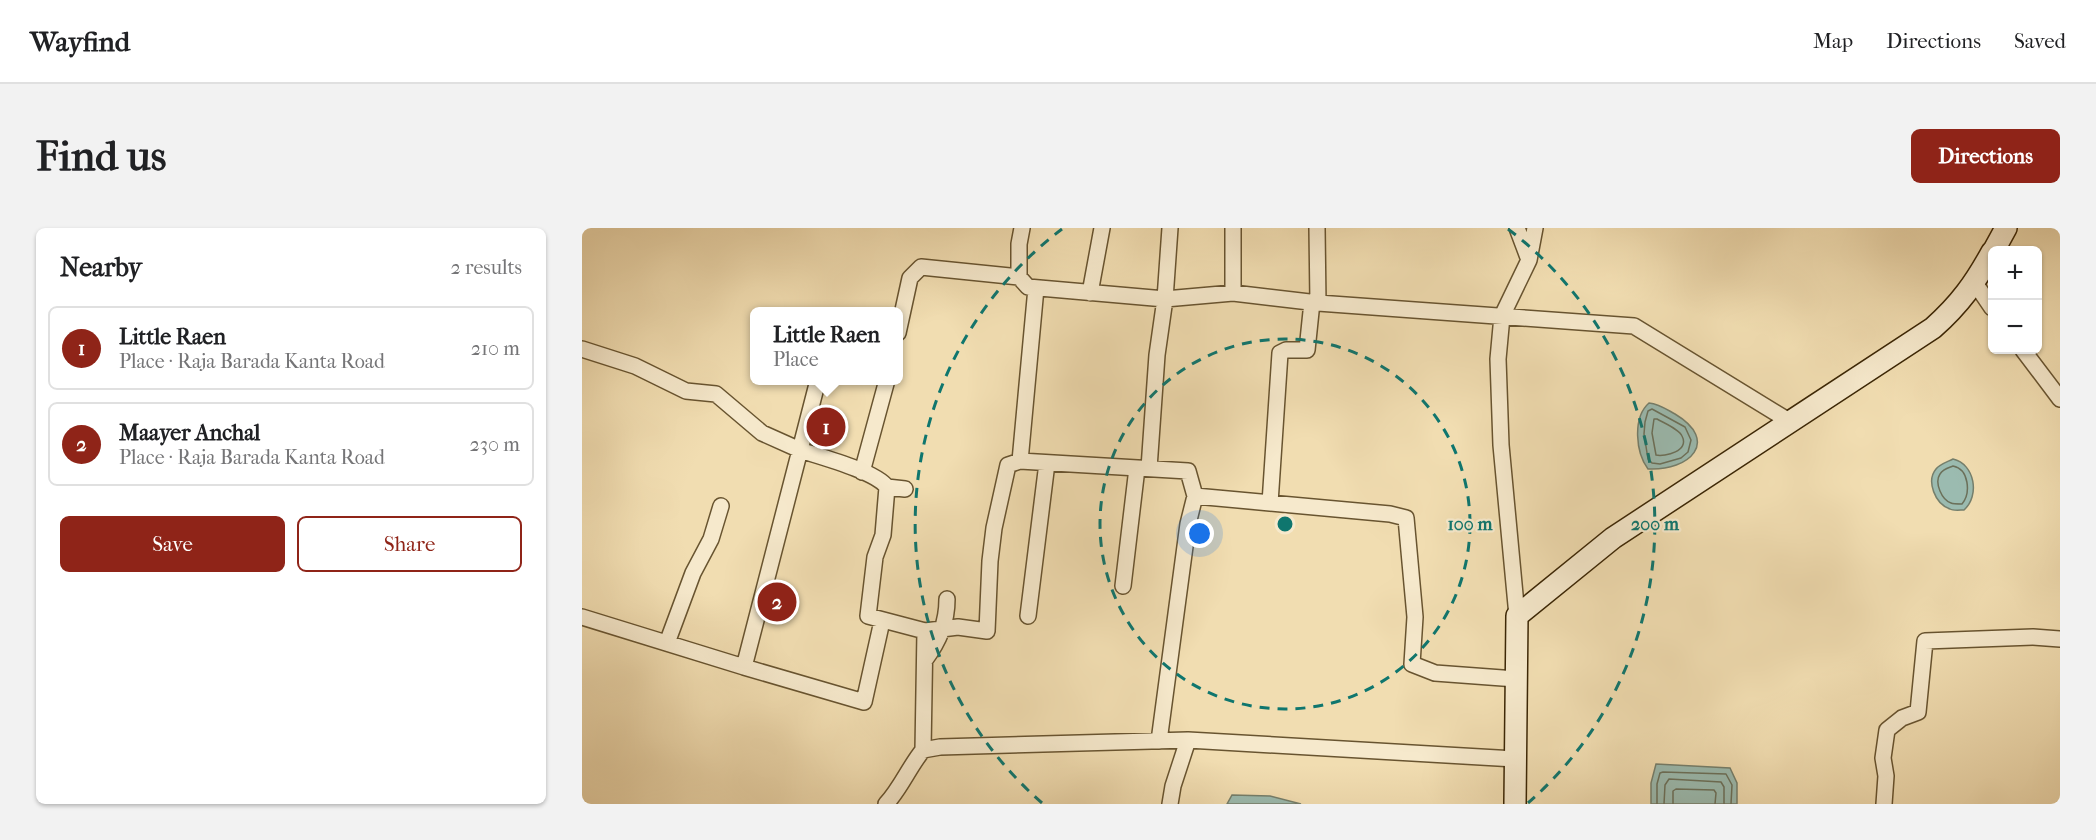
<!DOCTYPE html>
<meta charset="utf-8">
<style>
body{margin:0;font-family:"IM FELL French Canon",serif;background:#f2f2f2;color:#202124}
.controls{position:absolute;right:18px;top:18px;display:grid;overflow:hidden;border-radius:9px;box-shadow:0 2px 4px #0004}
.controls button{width:54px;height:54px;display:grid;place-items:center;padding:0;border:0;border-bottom:2px solid #e0e0e0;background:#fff;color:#202124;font:30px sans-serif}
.you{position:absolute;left:618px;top:306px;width:21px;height:21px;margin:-15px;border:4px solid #fff;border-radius:50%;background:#1a73e8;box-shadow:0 0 0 9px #1a73e833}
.badge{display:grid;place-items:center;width:39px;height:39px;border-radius:50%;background:#8f2418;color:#fff;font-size:20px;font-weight:700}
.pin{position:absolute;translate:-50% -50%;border:3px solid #fff;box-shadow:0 2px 6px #0006}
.popup{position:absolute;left:168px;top:79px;width:153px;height:78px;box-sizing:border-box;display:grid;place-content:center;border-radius:9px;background:#fff;filter:drop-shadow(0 2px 4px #0005);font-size:20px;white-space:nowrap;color:#757577}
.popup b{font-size:22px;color:#202124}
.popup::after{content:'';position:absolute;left:50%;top:100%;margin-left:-12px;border:12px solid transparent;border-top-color:#fff}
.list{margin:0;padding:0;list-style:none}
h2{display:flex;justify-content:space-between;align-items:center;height:78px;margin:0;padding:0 24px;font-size:26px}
h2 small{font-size:20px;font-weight:400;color:#757577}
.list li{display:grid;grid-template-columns:39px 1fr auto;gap:18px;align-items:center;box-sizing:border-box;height:84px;margin:0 12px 12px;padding:0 12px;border:2px solid #e0e0e0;border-radius:9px}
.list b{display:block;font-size:22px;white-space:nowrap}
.list p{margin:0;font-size:20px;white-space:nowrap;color:#757577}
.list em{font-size:20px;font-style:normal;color:#757577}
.actions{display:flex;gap:12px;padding:18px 24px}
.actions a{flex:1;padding:14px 0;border:2px solid #8f2418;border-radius:9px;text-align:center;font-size:21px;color:#8f2418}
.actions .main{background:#8f2418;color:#fff}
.map{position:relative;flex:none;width:1478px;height:576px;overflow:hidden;border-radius:9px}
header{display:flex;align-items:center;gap:36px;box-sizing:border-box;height:84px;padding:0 30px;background:#fff;border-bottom:2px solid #e0e0e0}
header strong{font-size:28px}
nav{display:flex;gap:33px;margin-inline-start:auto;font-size:21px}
.intro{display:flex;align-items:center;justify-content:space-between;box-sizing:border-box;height:144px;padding:0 36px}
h1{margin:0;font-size:42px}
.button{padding:15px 27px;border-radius:9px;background:#8f2418;color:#fff;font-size:21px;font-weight:700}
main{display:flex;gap:36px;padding:0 36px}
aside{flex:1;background:#fff;border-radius:9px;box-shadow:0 2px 4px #0004}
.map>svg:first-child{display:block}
</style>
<header>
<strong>Wayfind</strong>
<nav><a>Map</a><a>Directions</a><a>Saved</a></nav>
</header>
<div class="intro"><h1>Find us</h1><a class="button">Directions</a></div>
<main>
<aside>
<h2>Nearby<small>2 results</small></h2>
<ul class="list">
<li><span class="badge">1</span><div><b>Little Raen</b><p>Place · Raja Barada Kanta Road</p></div><em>210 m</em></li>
<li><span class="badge">2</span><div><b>Maayer Anchal</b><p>Place · Raja Barada Kanta Road</p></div><em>230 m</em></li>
</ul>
<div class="actions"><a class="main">Save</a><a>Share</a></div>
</aside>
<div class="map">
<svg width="1478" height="576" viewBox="0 0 1478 576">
<rect width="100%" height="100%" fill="#f1ddb1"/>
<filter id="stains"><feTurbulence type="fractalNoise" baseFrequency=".00333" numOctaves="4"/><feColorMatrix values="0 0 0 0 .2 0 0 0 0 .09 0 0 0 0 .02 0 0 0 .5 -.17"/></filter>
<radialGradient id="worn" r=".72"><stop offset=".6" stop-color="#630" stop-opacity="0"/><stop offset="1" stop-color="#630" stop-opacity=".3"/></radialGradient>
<path fill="#9bbbb0" stroke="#757f6c" stroke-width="1.5" d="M1067,175C1077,176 1084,181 1093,186C1138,213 1108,243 1066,241C1054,225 1050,190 1067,175Z
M1371,231C1393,236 1398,268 1382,282C1378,282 1371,283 1368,281C1353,276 1344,253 1354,241C1358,236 1365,234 1371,231Z
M1074,536L1148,540L1155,555V576H1069V555Z
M650,567L688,568L719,576H645Z"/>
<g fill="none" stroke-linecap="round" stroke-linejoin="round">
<path stroke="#6b705a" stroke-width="1.5" d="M1070,181L1103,199L1109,212L1106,224L1099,230L1078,236L1070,235L1066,231L1062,206L1063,194L1066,183Z
M1072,191H1075C1082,195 1097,201 1100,208C1108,223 1083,229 1074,227L1070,205Z
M1371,238C1387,241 1389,265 1380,276C1378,276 1371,276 1369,275C1360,272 1352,255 1358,246C1361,241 1366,240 1371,238Z
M1075,576V556L1078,545L1081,544L1144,546L1150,557L1149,576
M1082,576L1083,557L1087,551L1139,554L1142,559V576
M1091,576V563L1094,561L1132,562L1134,565L1133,576"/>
<g stroke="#685430" stroke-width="18">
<path id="street" d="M440,0L437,16V49L446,59L583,71L651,65L736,75L1052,98L1207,193
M651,0V65
M735,0L736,75
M935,0L947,32L920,88L916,131L919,217L935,388
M947,32L953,0
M1393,55L1410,80
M454,60L438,233L606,243L613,268L606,296L577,513
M508,65L520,0
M316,105L328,50L339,39L437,49
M0,121L53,138L104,163L134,166L180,205L218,222L162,439L282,474L300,393
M1441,122L1478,171
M236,152L218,222C239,229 293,243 305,259L301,307L293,329L286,388L343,403L341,522
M567,240L575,127L583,71L588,0
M280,244L305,152
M305,259L323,261
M613,268L808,286L824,290L833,389L830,436L853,445L934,451
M688,275L698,125L704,122H725L730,74
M541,358L555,240
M446,388L465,235
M0,389L162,439
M343,403L376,399L405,403L408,333L412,300L426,237L438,233
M85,415L111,345L129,311L139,278
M343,432C357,413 365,395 365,371
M304,576C319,560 327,539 341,522L358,519L606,512L933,531
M588,576L591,558L606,512
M1302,576L1304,548L1301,530L1305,502L1320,490L1336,484L1343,413L1451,409L1478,411"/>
</g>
<g stroke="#3b2605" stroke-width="24">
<path id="secondary" d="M1412,22L1424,0
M933,576L935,388L1031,310L1351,100C1378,76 1393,55 1410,24"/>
</g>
<use href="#street" stroke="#f6e9cc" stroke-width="15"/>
<use href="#secondary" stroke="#f6e9cc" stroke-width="21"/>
</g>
<g fill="none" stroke="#0f766e" stroke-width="3" stroke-dasharray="10 8">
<circle cx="703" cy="296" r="185"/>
<path d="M460 575A370 370 0 0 1 480 1M926 1A370 370 0 0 1 946 575"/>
</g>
<circle cx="703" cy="296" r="9" fill="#0f766e" stroke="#f6e9cc" stroke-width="3"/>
<g font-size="18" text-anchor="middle" font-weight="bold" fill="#0f766e" stroke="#f6e9cc" stroke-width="4.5" stroke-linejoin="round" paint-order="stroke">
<text x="888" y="302">100 m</text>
<text x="1073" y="302">200 m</text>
</g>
<rect width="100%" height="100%" filter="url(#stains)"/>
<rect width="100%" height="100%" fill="url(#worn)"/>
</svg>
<div class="controls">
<button>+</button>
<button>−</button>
</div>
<div class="you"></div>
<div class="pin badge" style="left:244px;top:199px">1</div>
<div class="popup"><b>Little Raen</b>Place</div>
<div class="pin badge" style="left:195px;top:374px">2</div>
</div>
</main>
